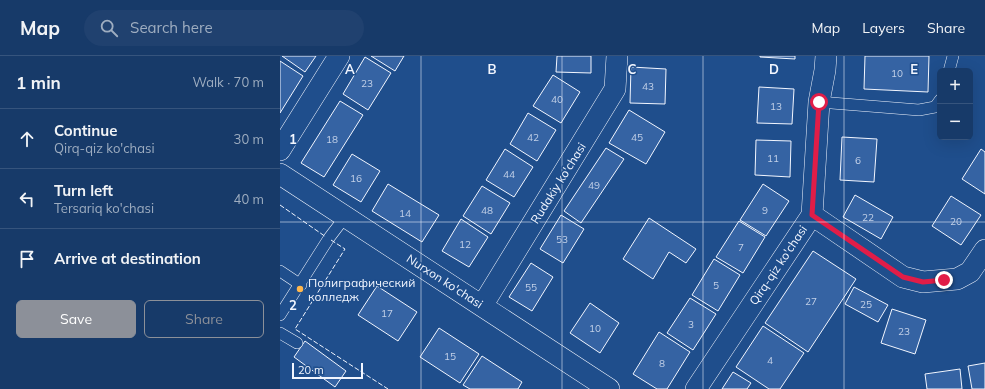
<!DOCTYPE html>
<meta charset="utf-8">
<style>
body{margin:0;font-family:Mulish,sans-serif;background:#20416f;color:#f1f3f6}
.controls{position:absolute;right:12px;top:12px;display:grid;overflow:hidden;border-radius:6px;box-shadow:0 4px 16px #0002}
.controls button{width:36px;height:36px;display:grid;place-items:center;padding:0;border:0;border-bottom:1px solid #36547d;background:#173a69;color:#f1f3f6;font:20px sans-serif}
.scale{position:absolute;left:12px;bottom:10px;width:71px;box-sizing:border-box;padding-left:4px;border:2px solid #f2f6ff;border-top:0;font-size:11px;line-height:14px;white-space:nowrap;color:#f2f6ff;-webkit-text-stroke:3px #1f4e8c;paint-order:stroke}
.stop{position:absolute;width:12px;height:12px;margin:-9px;border:3px solid #e11d48;border-radius:50%;background:#fff}
.stop.end{background:#e11d48;border-color:#fff;box-shadow:0 1px 4px #0008}
.list{margin:0;padding:0;list-style:none}
h2{display:flex;justify-content:space-between;align-items:center;height:52px;margin:0;padding:0 16px;font-size:17px}
h2 small{font-size:13px;font-weight:400;color:#9eadc0}
.list li{display:grid;grid-template-columns:26px 1fr auto;gap:12px;align-items:center;box-sizing:border-box;height:60px;padding:0 16px;border-top:1px solid #36547d}
.list b{display:block;font-size:15px;white-space:nowrap}
.list p{margin:0;font-size:13px;white-space:nowrap;color:#9eadc0}
.list em{font-size:13px;font-style:normal;color:#9eadc0}
.actions{display:flex;gap:8px;padding:12px 16px}
.actions a{flex:1;padding:9px 0;border:1px solid #8c9099;border-radius:6px;text-align:center;font-size:14px;color:#8c9099}
.actions .main{background:#8c9099;color:#fff}
.icon{flex:none;width:22px;height:22px;fill:none;stroke:currentColor;stroke-width:2;stroke-linecap:round;stroke-linejoin:round}
.map{position:relative;flex:none;width:705px;height:333px;overflow:hidden}
header{display:flex;align-items:center;gap:24px;box-sizing:border-box;height:56px;padding:0 20px;background:#173a69;border-bottom:1px solid #36547d}
header strong{font-size:19px}
nav{display:flex;gap:22px;margin-inline-start:auto;font-size:14px}
.search{width:280px;height:36px;background:#20416f;display:flex;align-items:center;gap:10px;box-sizing:border-box;padding:0 14px;border-radius:22px;color:#9eadc0;font-size:15px}
main{display:flex}
aside{flex:1;background:#173a69}
.map>svg:first-child{display:block}
</style>
<header>
<strong>Map</strong>
<div class="search"><svg class="icon" aria-label="search" viewBox="0 0 24 24"><circle cx="10" cy="10" r="6"/><path d="M15 15l6 6"/></svg>Search here</div>
<nav><a>Map</a><a>Layers</a><a>Share</a></nav>
</header>
<main>
<aside>
<h2>1 min<small>Walk · 70 m</small></h2>
<ul class="list">
<li><svg class="icon" aria-label="ahead" viewBox="0 0 24 24"><path d="M12 20V5M6 11l6-6 6 6"/></svg><div><b>Continue</b><p>Qirq-qiz ko'chasi</p></div><em>30 m</em></li>
<li><svg class="icon" aria-label="left" viewBox="0 0 24 24"><path d="M17 20v-9H6M10 6l-5 5 5 5"/></svg><div><b>Turn left</b><p>Tersariq ko'chasi</p></div><em>40 m</em></li>
<li><svg class="icon" aria-label="arrive" viewBox="0 0 24 24"><path d="M6 21V4h12l-3 4 3 4H6"/></svg><div><b>Arrive at destination</b></div></li>
</ul>
<div class="actions"><a class="main">Save</a><a>Share</a></div>
</aside>
<div class="map">
<svg width="705" height="333" viewBox="0 0 705 333">
<rect width="100%" height="100%" fill="#1f4e8c"/>
<path fill="#3563a3" stroke="#f2f6ff" d="M2,0H36L25,16Z
M91,0H124L115,15Z
M277,0H311V17L276,16Z
M480,0H515V3L480,1Z
M585,0H649L648,36L584,33Z
M85,1L111,17L88,54L63,38Z
M0,5L23,20L0,57Z
M351,11L386,13L385,48L350,47Z
M273,19L300,36L281,67L253,50Z
M479,31L514,33L512,68L477,67Z
M60,45L83,59L44,121L21,107Z
M349,54L385,76L366,108L329,87Z
M248,57L276,74L257,105L230,88Z
M562,81L597,83L594,126L560,124Z
M476,84L511,85L510,121L475,119Z
M326,92L344,103L301,167L284,155Z
M225,93L253,111L234,141L206,124Z
M701,93L705,96V138L682,123Z
M72,98L100,115L81,146L53,129Z
M108,128L159,159L142,186L92,155Z
M483,128L509,145L486,180L460,164Z
M202,130L230,147L211,178L183,160Z
M575,139L613,161L601,183L563,161Z
M671,140L701,159L681,189L652,170Z
M281,159L304,173L283,207L260,193Z
M369,162L416,193L406,207L389,196L373,223L343,203Z
M181,163L208,181L189,211L162,195Z
M459,165L485,181L463,217L436,201Z
M533,195L576,223L528,296L485,267Z
M434,203L460,219L438,255L412,239Z
M251,207L273,221L252,255L229,241Z
M97,230L137,256L118,285L78,259Z
M574,231L608,249L598,266L565,248Z
M410,242L436,258L413,294L387,277Z
M310,247L339,267L320,297L290,277Z
M612,253L646,264L635,298L601,287Z
M483,270L524,297L500,333H489L456,311Z
M159,272L199,298L180,327L140,301Z
M379,276L410,296L387,333H377L353,318Z
M25,285L66,315L55,331L14,301Z
M202,300L242,326L238,333H190L183,329Z
M705,307V333H692L688,310Z
M680,313L682,333H647L645,318Z
M453,316L471,327L467,333H442Z"/>
<g fill="none" stroke-linecap="round" stroke-linejoin="round">
<g stroke="#f2f6ff" stroke-width="12">
<path id="lane" d="M669,15L673,0
M539,46L639,54L655,51L660,44
M0,215L21,229
M0,259L49,182L65,161
M0,277L17,287"/>
</g>
<g stroke="#f2f6ff" stroke-width="22">
<path id="street" d="M0,94L59,0
M0,118L329,333
M532,159L623,221L643,226L677,223L690,216L705,194
M202,250L335,33L337,0
M416,333L532,159L539,46L545,14L546,0"/>
</g>
<use href="#lane" stroke="#1f4e8c" stroke-width="11"/>
<use href="#street" stroke="#1f4e8c" stroke-width="21"/>
<path stroke="#f2f6ff" stroke-width="1" stroke-dasharray="5 2" stroke-linecap="butt" d="M0,149L46,181
M51,184L65,193L15,273L108,333"/>
</g>
<g fill="none" stroke-linecap="round" stroke-linejoin="round">
<path stroke="#e11d48" stroke-width="5" d="M539,46L532,159L623,221L643,226L664,224"/>
</g>
<path fill="none" stroke="#f2f6ff" stroke-width="1" stroke-opacity="0.55" d="M141,0V333M282,0V333M423,0V333M564,0V333M0,166H705"/>
<circle fill="#ffb74d" stroke="#1f4e8c" stroke-width="1.5" cx="20" cy="233" r="4"/>
<g text-anchor="middle" dominant-baseline="central" stroke-width="3" stroke-linejoin="round" paint-order="stroke">
<g font-size="10" fill="#c3d1e8">
<text x="617" y="17">10</text>
<text x="87" y="27">23</text>
<text x="368" y="30">43</text>
<text x="277" y="43">40</text>
<text x="496" y="50">13</text>
<text x="253" y="81">42</text>
<text x="357" y="81">45</text>
<text x="52" y="83">18</text>
<text x="493" y="102">11</text>
<text x="578" y="104">6</text>
<text x="229" y="118">44</text>
<text x="76" y="122">16</text>
<text x="314" y="129">49</text>
<text x="207" y="154">48</text>
<text x="485" y="154">9</text>
<text x="125" y="157">14</text>
<text x="588" y="161">22</text>
<text x="676" y="165">20</text>
<text x="282" y="183">53</text>
<text x="185" y="188">12</text>
<text x="461" y="191">7</text>
<text x="436" y="229">5</text>
<text x="251" y="231">55</text>
<text x="531" y="245">27</text>
<text x="586" y="248">25</text>
<text x="107" y="257">17</text>
<text x="411" y="268">3</text>
<text x="315" y="272">10</text>
<text x="624" y="275">23</text>
<text x="170" y="300">15</text>
<text x="490" y="304">4</text>
<text x="382" y="307">8</text>
</g>
<g font-size="12" fill="#f2f6ff" stroke="#1f4e8c">
<text transform="translate(278 127) rotate(-58)">Rudakiy ko'chasi</text>
<text transform="translate(498 209) rotate(-56)">Qirq-qiz ko'chasi</text>
<text transform="translate(165 225) rotate(33)">Nurxon ko'chasi</text>
</g>
<g font-size="12" fill="#f2f6ff" stroke="#1f4e8c" text-anchor="start">
<text x="28" y="226">Полиграфический<tspan x="28" dy="14">колледж</tspan></text>
</g>
</g>
<g font-size="13" text-anchor="middle" font-weight="bold" fill="#f2f6ff" stroke="#1f4e8c" stroke-width="3" stroke-linejoin="round" paint-order="stroke">
<text x="70" y="18">A</text>
<text x="212" y="18">B</text>
<text x="352" y="18">C</text>
<text x="494" y="18">D</text>
<text x="634" y="18">E</text>
<text x="13" y="88">1</text>
<text x="13" y="254">2</text>
</g>
</svg>
<div class="controls">
<button>+</button>
<button>−</button>
</div>
<div class="scale">20 m</div>
<div class="stop" style="left:539px;top:46px"></div>
<div class="stop end" style="left:664px;top:224px"></div>
</div>
</main>
